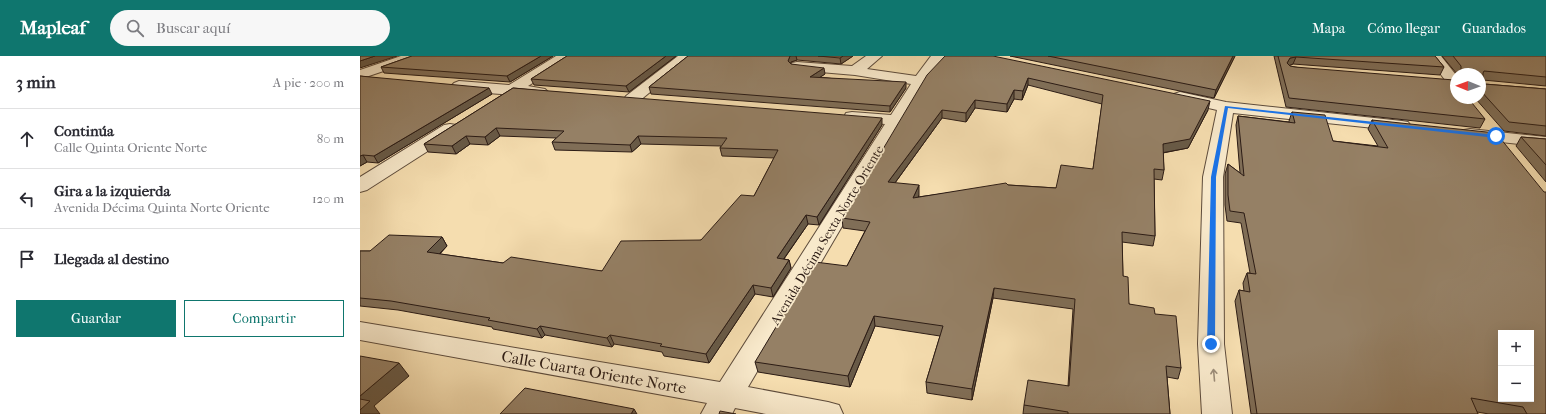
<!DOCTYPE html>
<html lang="es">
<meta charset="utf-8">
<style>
body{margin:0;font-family:"IM FELL French Canon",serif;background:#f7f7f7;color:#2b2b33}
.controls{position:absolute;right:12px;bottom:12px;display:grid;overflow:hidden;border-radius:0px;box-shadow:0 4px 16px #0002}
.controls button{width:36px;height:36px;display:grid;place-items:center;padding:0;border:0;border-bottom:1px solid #e1e1e2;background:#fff;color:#2b2b33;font:20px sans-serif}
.compass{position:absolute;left:1090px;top:12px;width:36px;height:36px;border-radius:50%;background:#fff;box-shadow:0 4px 16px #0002;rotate:271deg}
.stop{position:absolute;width:12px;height:12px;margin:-9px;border:3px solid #1a73e8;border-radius:50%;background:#fff}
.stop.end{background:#1a73e8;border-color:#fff;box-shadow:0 1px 4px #0008}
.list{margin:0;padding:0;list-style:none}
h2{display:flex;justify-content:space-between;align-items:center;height:52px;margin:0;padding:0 16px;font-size:17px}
h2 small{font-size:13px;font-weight:400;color:#7c7c81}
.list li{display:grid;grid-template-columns:26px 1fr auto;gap:12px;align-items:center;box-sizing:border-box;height:60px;padding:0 16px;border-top:1px solid #e1e1e2}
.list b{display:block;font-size:15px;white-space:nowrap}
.list p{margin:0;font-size:13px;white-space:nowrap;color:#7c7c81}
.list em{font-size:13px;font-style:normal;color:#7c7c81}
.actions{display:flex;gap:8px;padding:12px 16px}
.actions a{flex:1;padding:9px 0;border:1px solid #0f766e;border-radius:0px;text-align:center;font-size:14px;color:#0f766e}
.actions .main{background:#0f766e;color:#fff}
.icon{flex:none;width:22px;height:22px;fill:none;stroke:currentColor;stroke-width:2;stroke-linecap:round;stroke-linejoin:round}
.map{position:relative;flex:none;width:1186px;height:358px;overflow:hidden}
header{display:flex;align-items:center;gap:24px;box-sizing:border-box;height:56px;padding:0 20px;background:#0f766e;color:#fff}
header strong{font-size:19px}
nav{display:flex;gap:22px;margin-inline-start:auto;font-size:14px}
.search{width:280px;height:36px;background:#f7f7f7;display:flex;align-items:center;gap:10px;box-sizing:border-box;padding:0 14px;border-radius:22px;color:#7c7c81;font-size:15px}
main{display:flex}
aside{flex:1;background:#fff}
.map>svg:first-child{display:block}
</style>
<header>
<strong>Mapleaf</strong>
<div class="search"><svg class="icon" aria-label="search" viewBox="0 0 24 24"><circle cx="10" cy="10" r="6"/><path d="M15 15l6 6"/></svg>Buscar aquí</div>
<nav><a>Mapa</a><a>Cómo llegar</a><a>Guardados</a></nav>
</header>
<main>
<aside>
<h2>3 min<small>A pie · 200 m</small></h2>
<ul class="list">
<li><svg class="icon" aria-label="ahead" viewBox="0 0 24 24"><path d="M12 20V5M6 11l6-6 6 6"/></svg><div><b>Continúa</b><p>Calle Quinta Oriente Norte</p></div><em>80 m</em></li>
<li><svg class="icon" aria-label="left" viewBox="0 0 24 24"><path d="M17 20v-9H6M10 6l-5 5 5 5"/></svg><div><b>Gira a la izquierda</b><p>Avenida Décima Quinta Norte Oriente</p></div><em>120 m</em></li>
<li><svg class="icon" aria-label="arrive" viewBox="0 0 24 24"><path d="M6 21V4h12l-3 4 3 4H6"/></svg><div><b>Llegada al destino</b></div></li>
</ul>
<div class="actions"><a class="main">Guardar</a><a>Compartir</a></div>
</aside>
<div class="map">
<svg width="1186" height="358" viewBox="0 0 1186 358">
<rect width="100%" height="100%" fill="#f5ddaf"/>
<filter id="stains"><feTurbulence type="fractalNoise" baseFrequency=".005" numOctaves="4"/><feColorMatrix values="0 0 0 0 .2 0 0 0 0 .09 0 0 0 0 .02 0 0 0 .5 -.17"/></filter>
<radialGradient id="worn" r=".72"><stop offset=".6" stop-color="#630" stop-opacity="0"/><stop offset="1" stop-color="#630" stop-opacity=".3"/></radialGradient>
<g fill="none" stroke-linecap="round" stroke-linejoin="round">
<g stroke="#5e4c3c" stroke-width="2">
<path id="minor" d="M41,0H61L59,3L0,23V14Z
M196,0H213L211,3L168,30L185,33L188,36L185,39C173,42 160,38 148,41L141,38L99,35L94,33L91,30L94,27L99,25L149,29Z
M318,0H334L278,46L272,48L266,46L264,43L266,40Z
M506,0H522L507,13L556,20L571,0H585L567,25L388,331L468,346L479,349L483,358H406L375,352L372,358H341L347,347L0,284V266L360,326L525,68L486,65L484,61L486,57L492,56L531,59L551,28L495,19L437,14L432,13L430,10L432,7L437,6L492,10Z
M1067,0H1081L1096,19V34L1091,32Z
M820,36L866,46L1042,65L1048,66L1051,70L1048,74L1042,75L873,57L863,121L864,288L872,358H842L838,288L843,121L857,54L814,44L812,41L814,38Z
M90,68L96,69L99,73L96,77L7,134L0,136V121L84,69Z
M1110,73L1186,81V91L1104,82L1101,78L1104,74Z"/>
</g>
<use href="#minor" fill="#f8e9cb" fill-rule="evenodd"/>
</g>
<path fill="#806e57" stroke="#2c1c15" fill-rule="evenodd" d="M52,0H193L150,26L24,17L21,11Z
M207,0H316L269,36L174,29L171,23Z
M328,0H493L481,8L437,4L431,6L430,8H431L465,18L460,21L546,32L530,56L291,38L289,31Z
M585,0L848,54L828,92L803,97L804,114L802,124L794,123L795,180L793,190L762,186L763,220L769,248L795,258L821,312L818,323L807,321L810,358H663L664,349L708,330L713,253L633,242L612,344L567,337L566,326L580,280L515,270L490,331L398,316L395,306L487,210L505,175L483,172L482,162ZM668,29L742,48L733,113L696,132L648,129L558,141L559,139L535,127L582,62L606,66L615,52L647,56L654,43L662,44Z
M650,0H875L854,42Z
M914,0H1075L1084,11L1080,19L933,8L929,9L930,10L1096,42L1125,63L1120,72L926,51Z
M1082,0H1186V30L1123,24V27L1124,28L1186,33V80L1144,75L1115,42H1120V18H1097Z
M0,20L132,38L18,107L7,106L0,110Z
M153,32L522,69L459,169L448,168L424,203L429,204L431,212L413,241L395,238L349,307L304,300L302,296L254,288L252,291L185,279L182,282L133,273L132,271L38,254L0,250V195H10L82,181L87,190L80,198L143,207L242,215L341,184L394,140L414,102L362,100L360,92L361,90L281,88L272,96L195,94L192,86L196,82L140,80L128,89L110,88L96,98L68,96L64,88Z
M932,56L973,85L1018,90L1008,73L1012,64L1184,136L1186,358H1129L1117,356L1118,358H891L875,245L879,234L884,235L883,227L887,217H890L881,167L867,165L865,149V118L868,108L880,117L876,69L878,60L929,66V65Z
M1161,81L1186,83V126L1156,90Z"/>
<path fill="#685a47" stroke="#2c1c15" d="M15,0H37L0,12V5Z
M181,0H193L150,26L147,20Z
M306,0H316L269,36L266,30Z
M430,0H436L437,4L431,6L429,11L428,5Z
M483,0H493L481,8L480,2Z
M873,0H875L854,42L856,34Z
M936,1L933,8L928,10L927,7L930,2Z
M464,12L465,18L451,27L450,21Z
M668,22V29L662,44L663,35Z
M546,26V32L530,56V50Z
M129,32L132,38L18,107L14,100Z
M654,34V43L647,56V48Z
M615,44V52L606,66V57Z
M850,45L848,54L828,92L801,97L803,88Z
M582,54V62L529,135L528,126Z
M522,62V69L459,169L457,161Z
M136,72L140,80L128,89L125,81Z
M106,80L110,88L96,98L92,90Z
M278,80L281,88L272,96L270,89Z
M3,99L7,106L0,110V100Z
M559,129V139L554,152L553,142Z
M446,159L448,168L418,211L417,202Z
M82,181L87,190L73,204L67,196Z
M429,204L431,212L413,241L411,232Z
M393,229L395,238L349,307L346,298Z
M634,232L633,242L612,344V333Z
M514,260L515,270L490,331L488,320Z
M180,270L185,279L182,282L177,273Z
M250,279L254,288L252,291L247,282Z
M39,307L49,320L14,350L20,358H0V340Z
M274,353L277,358H271Z"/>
<path fill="#958065" stroke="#2c1c15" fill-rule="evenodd" d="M0,0H15L0,5Z
M52,0H181L147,20L21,11Z
M207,0H306L266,30L171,23Z
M328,0H430L428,5L431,8L464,12L450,21L546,26L530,50L289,31Z
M458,0H483L480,2Z
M585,0H633L850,45L830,83L803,88L804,114L794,113L795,180L762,176L763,220L768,221L769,248L794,252L795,258L816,260L821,312L806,310L810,358H708V356L664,349L668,324L709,330L715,243L634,232L612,333L566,326L583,270L514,260L488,320L395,306L455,206L487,210L510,166L482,162L567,19ZM668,22L743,39L733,113L701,109L696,132L648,129L646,127L553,142L559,129L528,126L582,54L606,57L615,44L647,48L654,34L663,35Z
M688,0H873L856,34Z
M918,0H1075L1084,11L936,1L930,2L927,7L930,10L935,11L1094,24L1096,25V42H1108L1125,63L929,42Z
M1093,0H1186V21L1124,15L1123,17V27L1124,28L1186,33V70L1149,66L1120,34V18H1101V10Z
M0,20L129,32L14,100L3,99L0,100Z
M153,32L522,62L457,161L446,159L417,202L429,204L411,232L393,229L346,298L300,290L302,288L250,279L247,282L180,270L177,273L128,264L130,262L31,245L0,242V195H10L29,179L82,181L67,196L143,207L151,201L242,215L261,185L341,184L381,139L394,140L418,94L360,92L367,82L278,80L270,89L192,86L204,75L136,72L125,81L106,80L92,90L64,88Z
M932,56L965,59L973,85L1028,92L1012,64L1136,77L1184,136H1186V358H1167L1163,351L1111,342L1118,358H897L879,234L890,236L887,217L896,218L884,157L870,155L868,139V108L884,120L878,60L935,67ZM1141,277H1171V343H1141Z
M1161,81L1186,83V109Z
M0,300L39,307L0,340Z
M165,332L274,353L271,358H140Z
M0,343L10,345L0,354Z
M360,355L376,358H359Z"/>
<defs><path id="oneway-shaft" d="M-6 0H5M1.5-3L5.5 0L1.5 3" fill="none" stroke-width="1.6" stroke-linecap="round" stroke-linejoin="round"/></defs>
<use stroke="#9c8d79" href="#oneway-shaft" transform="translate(854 319) rotate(-95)"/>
<path fill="#1a73e8" d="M865,50L1136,79L1138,80L1136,82L868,52L856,121L855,288L851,291L847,288L851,121Z"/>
<g text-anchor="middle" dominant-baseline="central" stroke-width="3.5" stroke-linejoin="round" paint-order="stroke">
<g font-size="13" fill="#2c1c15" stroke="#f8e9cb">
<text transform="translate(467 179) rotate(-59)">Avenida Décima Sexta Norte Oriente</text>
</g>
<g font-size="16" fill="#2c1c15" stroke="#f8e9cb">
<text transform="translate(234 316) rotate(10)">Calle Cuarta Oriente Norte</text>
</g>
</g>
<rect width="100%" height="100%" filter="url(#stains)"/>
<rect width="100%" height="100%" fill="url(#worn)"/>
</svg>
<div class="controls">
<button>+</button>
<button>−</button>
</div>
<svg class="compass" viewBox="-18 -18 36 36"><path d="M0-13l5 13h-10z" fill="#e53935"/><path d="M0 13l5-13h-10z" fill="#7c7c81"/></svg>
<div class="stop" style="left:1136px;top:80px"></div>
<div class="stop end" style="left:851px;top:288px"></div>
</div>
</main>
